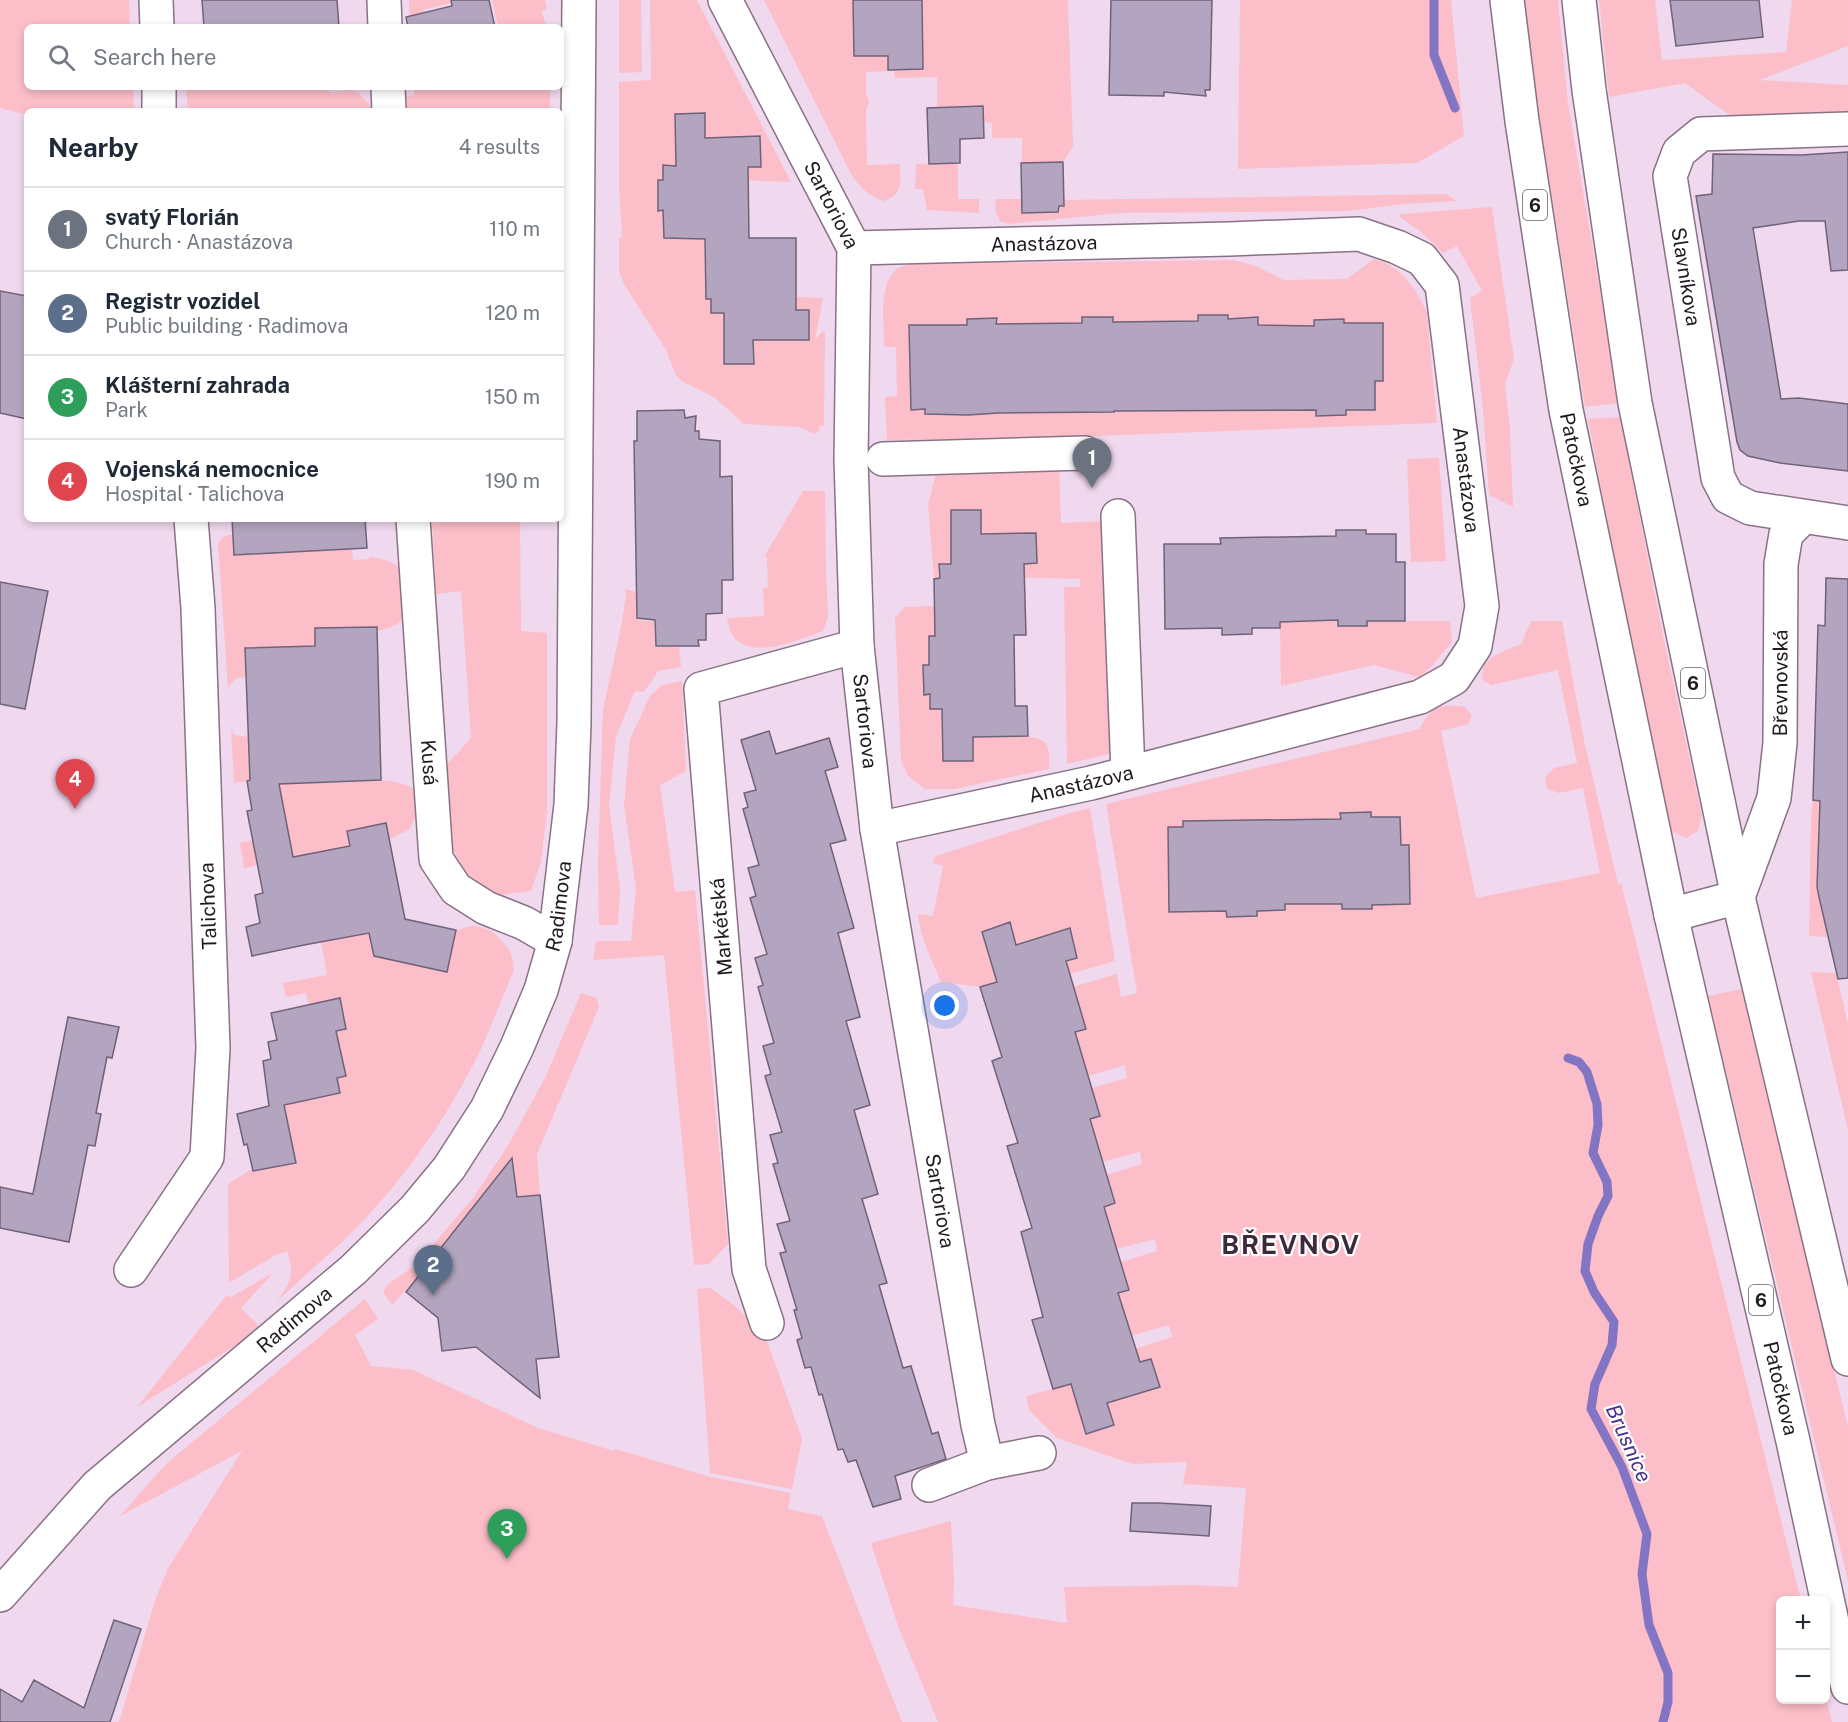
<!DOCTYPE html>
<meta charset="utf-8">
<style>
body{margin:0;font-family:"Public Sans",sans-serif;background:#f6f6f7;color:#1f2937}
.controls{position:absolute;right:18px;bottom:18px;display:grid;overflow:hidden;border-radius:9px;box-shadow:0 3px 9px #0003}
.controls button{width:54px;height:54px;display:grid;place-items:center;padding:0;border:0;border-bottom:2px solid #e0e1e3;background:#fff;color:#1f2937;font:30px sans-serif}
.you{position:absolute;left:945px;top:1006px;width:21px;height:21px;margin:-15px;border:4px solid #fff;border-radius:50%;background:#1a73e8;box-shadow:0 0 0 9px #1a73e833}
.badge{display:grid;place-items:center;width:39px;height:39px;border-radius:50%;background:#2563eb;color:#fff;font-size:20px;font-weight:700}
.pin{position:absolute;translate:-50% -50px;filter:drop-shadow(0 2px 3px #0008)}
.pin::after{content:'';position:absolute;top:32px;width:21px;height:18px;background:inherit;clip-path:polygon(0 0,100% 0,50% 100%)}
.list{margin:0;padding:0;list-style:none}
h2{display:flex;justify-content:space-between;align-items:center;height:78px;margin:0;padding:0 24px;font-size:26px}
h2 small{font-size:20px;font-weight:400;color:#747a83}
.list li{display:grid;grid-template-columns:39px 1fr auto;gap:18px;align-items:center;box-sizing:border-box;height:84px;padding:0 24px;border-top:2px solid #e0e1e3}
.list b{display:block;font-size:22px;white-space:nowrap}
.list p{margin:0;font-size:20px;white-space:nowrap;color:#747a83}
.list em{font-size:20px;font-style:normal;color:#747a83}
.icon{flex:none;width:33px;height:33px;fill:none;stroke:currentColor;stroke-width:2;stroke-linecap:round;stroke-linejoin:round}
.map{position:relative;flex:none;width:1848px;height:1722px;overflow:hidden}
.search{position:absolute;background:#fff;box-shadow:0 3px 9px #0003;left:24px;top:24px;width:540px;height:66px;display:flex;align-items:center;gap:15px;box-sizing:border-box;padding:0 21px;border-radius:9px;color:#747a83;font-size:22px}
.panel{position:absolute;background:#fff;box-shadow:0 3px 9px #0003;left:24px;top:108px;width:540px;height:414px;border-radius:9px}
.map>svg:first-child{display:block}
</style>
<div class="map">
<svg width="1848" height="1722" viewBox="0 0 1848 1722">
<rect width="100%" height="100%" fill="#f0d8ee"/>
<path fill="#fcbfc9" fill-rule="evenodd" d="M0,0H129L130,27H27V87H133L134,111H27V115L0,108Z
M409,0H451V3L423,10L427,27H410Z
M492,0H545L547,9L542,11L546,27H498Z
M619,0H641L642,72L619,73Z
M650,0H697L791,182L731,180L760,136L705,138L704,113L676,114V166L663,165V180L658,181V210H663L664,238L711,239L706,269V299H711L712,313H724V364H753V340L809,339V310H779L796,297L823,298L815,339L825,330L824,426H819L820,430L815,434L799,427L744,424L714,397L681,381L676,375L666,350L624,284L619,271V238L622,237L619,183V82L651,80Z
M764,0H853L854,56H888L889,70L923,69L922,0H1068L1073,146L1063,162L1022,163V138H992V123L984,122L983,107L937,108V77L895,78L894,71L866,72V92L869,102L866,111L867,165L900,164C900,183 904,193 884,201C869,196 862,189 852,176Z
M1240,0H1451L1464,136L1417,163L1238,169Z
M1525,0H1558L1568,103L1619,403L1585,407L1536,96Z
M1599,0H1655L1662,60L1786,52L1792,0H1848V46L1760,80L1848,85V129L1729,115L1685,83L1609,97Z
M186,87H224V89L245,87H329L330,92L345,91V88L359,93L376,111H188Z
M414,87H550V111H407L406,96L414,95Z
M958,163V199H979V213L927,210L923,189H915L916,164Z
M1447,194L1456,201L1404,204L1348,211L1121,213L1008,224L1000,221L996,213L995,199H1022L1023,213L1058,212L1059,206H1064V200Z
M1492,207L1514,359L1505,384L1510,429L1513,507L1489,495L1483,408L1470,298L1482,291L1457,246L1443,253L1421,232L1400,217V214Z
M1374,259C1401,266 1416,288 1427,313L1437,423L1044,438L887,440L885,397L897,396L896,347H884C884,324 878,282 898,268C902,266 908,265 912,264L1233,260L1256,266L1283,280L1347,279ZM1199,315H1228L1229,321L1258,325L1301,326L1314,331L1315,320L1344,319V323L1383,381H1375V410H1346L1316,416V404L1302,410L1200,411V400L1172,411L1114,407V412L1084,413V401L1056,413L998,408L997,414H926L925,409H911L909,325H953L967,330V319L996,318V324L1082,329L1083,317H1112L1113,323L1198,327Z
M1620,417L1664,640L1702,816L1698,831L1686,838L1671,831L1666,819L1630,644L1588,419Z
M1439,458L1446,561L1411,562L1407,459Z
M1059,468L1061,523L1127,520L1129,749L1067,764L1064,587H1080V579L1007,577V564L1037,563L1036,533L981,534V511L951,564H940V578L934,579L928,505L937,469Z
M803,491H825L826,570L828,617L823,631C800,639 746,664 731,632C729,628 728,622 727,618L764,616L763,588L768,587L767,557H764Z
M432,519H520L521,631L547,633V811L541,862L531,891L499,895L468,878L444,832L442,770L471,738L461,591L436,594Z
M229,535H233L235,555L352,549L353,560L369,559V557C385,559 394,562 406,572C408,606 417,622 377,631L376,627L315,628V646L246,648V677C236,677 233,680 228,688L218,544L222,538Z
M625,589L637,592V618L642,621H654L655,647H679L681,667L658,671L644,692L635,691L616,736L609,805L620,889L618,925H599L598,863L603,710L621,627L626,596Z
M934,606V609L940,608V636H929V665H923L924,694H930V709H942L943,761H973V737C987,737 1040,731 1047,745C1050,751 1049,762 1049,769L954,789H925L908,776L901,761L895,618L905,607Z
M1338,615V626H1367V621H1450L1452,642L1430,668L1419,677L1374,665L1281,686L1280,622L1325,621Z
M1531,621H1562L1585,745L1618,884L1621,883L1801,1600H1780V1700H1826V1698L1832,1722H938L898,1626L871,1543L951,1521L954,1579L953,1605L1067,1623L1064,1587L1194,1585L1238,1587L1246,1488L1183,1484L1187,1462L1132,1464L1057,1438L1029,1410L1026,1396L1071,1384L1086,1434L1114,1426L1107,1403L1159,1387L1151,1359L1123,1367L1135,1349L1172,1337L1169,1325L1131,1336L1118,1293L1129,1290L1121,1262L1157,1251L1155,1239L1117,1249L1104,1207L1106,1175L1142,1164L1140,1152L1102,1162L1090,1119L1100,1116L1092,1088L1127,1078L1125,1065L1088,1076L1075,1032L1086,1028L1073,987L1117,974L1121,997L1137,993L1106,804L1420,729C1430,706 1442,703 1465,707L1472,716L1468,724L1441,731L1476,898L1600,873L1583,788L1559,793L1547,789L1545,777L1554,768L1577,763L1558,670L1491,685L1483,680C1478,658 1504,651 1521,644ZM1370,812L1371,817H1400L1401,845L1409,846L1410,904L1372,905V909H1343L1342,898L1329,904H1285V910L1257,911L1256,916H1227L1226,905L1168,827H1183V821L1328,819L1341,825V813Z
M682,681L686,771L660,785L675,892L695,890L728,1244L709,1264L694,1265L664,955L593,960L596,941H631L636,889L624,805L630,739L650,696L662,685Z
M231,730L235,735L248,737L250,766C272,771 295,778 318,782C352,787 388,770 419,792V808L410,829L389,840L350,846L244,868L240,843L253,840L254,842L277,776L234,783Z
M1813,800L1820,801L1817,887L1828,937L1809,936L1811,814Z
M1090,808L1115,961L1070,974L1048,966L1077,958L1070,928L1016,945L1010,922L982,932L997,982L980,987L941,982C932,960 920,938 918,914L933,916L943,866L932,863L936,856L1067,814Z
M316,914L350,936L369,933L374,956L447,972L456,930C463,930 468,925 475,926C497,929 517,951 513,973C502,998 492,1024 481,1049C454,1105 417,1161 375,1208C345,1242 309,1271 276,1302C291,1282 295,1275 287,1251L274,1256L229,1283L228,1184L252,1169L253,1171L296,1163L284,1105L340,1094L337,1078L346,1075L340,1045H335L332,1032L346,1028L340,999L309,1005L306,993L286,997L283,983L327,975Z
M1811,972L1836,973L1848,1024V1130Z
M1742,989L1848,1427V1581L1708,996Z
M581,993L597,998L599,1007L537,1154L540,1195L517,1197L512,1159L422,1272L392,1305L383,1292L388,1284L416,1265L473,1198L509,1144L546,1076Z
M273,1273L241,1308L256,1323L260,1330L137,1407L226,1296L231,1297Z
M711,1288L735,1306L756,1327L761,1324L802,1439L792,1489L710,1473L697,1289Z
M365,1299L378,1319L355,1335L371,1366L413,1370L538,1428L614,1451L615,1449L711,1477L791,1493L788,1509L822,1516L902,1722H119L155,1601L168,1568L242,1451L120,1516L167,1463Z"/>
<g fill="none" stroke-linecap="round" stroke-linejoin="round">
<path stroke="#8375c4" stroke-width="9" d="M1434,0V55L1455,108
M1568,1058L1579,1062L1587,1072L1597,1104L1598,1125L1593,1153L1607,1182L1608,1196L1598,1216L1588,1244L1585,1271L1594,1292L1614,1322L1612,1345L1595,1384L1591,1409L1622,1467L1647,1534L1642,1574L1649,1625L1668,1673V1702L1663,1722"/>
</g>
<path fill="#b3a5bf" stroke="#6f6279" stroke-width="1.5" d="M202,0H337L339,27H204Z
M451,0H489L495,27H408L406,17L452,6Z
M853,0H922L923,69L888,70V56H854Z
M1111,0H1212L1210,90H1205L1206,96L1164,92V96L1109,95Z
M1670,0H1759L1763,37L1676,46Z
M983,106L984,138L960,139V163L929,164L927,108Z
M705,113V138L760,136L761,167H748L749,238H796V310H809V340H753L754,364H724V313H711V299H706L705,239L664,238L663,210L658,211V180H663V165L676,166L675,114Z
M1848,152V270L1831,271L1825,221H1799L1753,228L1781,399L1799,398L1848,404V471L1780,463L1748,456L1740,450L1737,442L1696,196L1712,194L1713,154L1801,155Z
M1063,162L1064,206H1059L1058,212L1022,213L1021,163Z
M0,291L27,296V419L0,413Z
M1198,315H1228V319L1258,317V325L1314,326V320L1344,319V323H1383V381H1375V410H1346V415L1316,416V410L1114,411V412L998,413L968,415L925,414V409L911,410L909,325H967V319L997,318L996,324L1082,323V317H1113V322L1198,321Z
M684,410L685,418L696,416L695,431H699V439L720,441V477L732,476L733,580H722V613L706,614V640H698L699,646H656L655,620L637,618L634,441H637V411Z
M951,510H981V534L1036,533L1037,563L1024,564L1026,635H1014L1015,706H1027L1028,736L973,737V761H943L942,709H930V694L924,695L923,665H929V636H935L934,579L940,578L939,564H951Z
M232,519H365L367,548L234,555Z
M1336,530H1366V534H1396V562H1405V621H1367V626H1338V620L1280,622V628H1252V634L1222,635V628L1165,629L1164,544H1221L1220,538L1336,536Z
M1826,578L1848,579V978L1838,979L1819,897L1817,887L1820,801L1813,800L1818,625L1825,626Z
M0,582L48,591L25,709L0,704Z
M377,627L381,780L279,784L293,857L350,846L347,831L386,823L405,919L456,930L447,972L374,956L369,933L304,945L252,956L246,927L260,923L255,895L263,893L247,811L252,810L247,781L250,780L245,648L315,646V628Z
M769,731L776,754L829,738L838,767L825,771L846,840L830,844L854,928L838,933L860,1017L846,1021L870,1105L854,1110L878,1194L862,1199L887,1283L879,1285L903,1368L911,1366L932,1434L938,1432L946,1459L895,1476L901,1499L873,1507L856,1460L848,1462L843,1449L838,1450L822,1394L819,1395L811,1367L805,1368L797,1340L802,1338L794,1310H797L780,1253L786,1252L777,1224L790,1221L773,1164L778,1163L770,1135L782,1132L765,1076L771,1074L763,1046L774,1043L758,987L763,985L755,958L767,954L750,898L756,896L748,868L759,865L743,809L748,807L744,793L756,790L741,740Z
M1371,812V817H1400L1401,845H1409L1410,904L1372,905V909H1342V904H1285V910L1257,911V916L1227,917L1226,911L1169,912L1168,827H1183V821L1341,819L1340,813Z
M1010,922L1016,945L1070,928L1077,958L1066,961L1086,1029L1075,1032L1100,1116L1090,1119L1115,1203L1104,1207L1129,1290L1118,1293L1140,1362L1151,1359L1160,1387L1107,1403L1114,1425L1086,1434L1071,1384L1053,1389L1032,1320L1043,1317L1021,1232L1032,1228L1007,1146L1018,1143L992,1061L1002,1057L980,987L997,982L982,932Z
M340,998L346,1029L336,1031L346,1076L337,1078L340,1093L284,1105L296,1163L253,1171L247,1144L244,1145L237,1114L269,1106L263,1061L271,1059L268,1042L277,1040L271,1013Z
M68,1017L119,1027L112,1058L107,1057L96,1113L101,1114L95,1146L88,1145L69,1242L0,1228V1187L33,1194Z
M512,1158L517,1197L540,1195L559,1357L536,1359L540,1398L476,1347L442,1351L438,1318L406,1292Z
M1132,1503H1159L1211,1506L1209,1536L1130,1531Z
M114,1620L141,1629L110,1722H0V1689L22,1702L34,1680L84,1708Z"/>
<g fill="none" stroke-linecap="round" stroke-linejoin="round">
<g stroke="#887286" stroke-width="36">
<g id="street">
<path d="M156,0L157,27"/>
<path d="M384,0L385,27"/>
<path id="s1" d="M725,0L854,248L851,460L857,646L877,829L978,1425L987,1463"/>
<path d="M159,87V111"/>
<path d="M388,87L389,111"/>
<path id="s2" d="M1848,129L1701,134L1679,152L1670,176L1718,478L1728,497L1750,508L1848,523"/>
<path id="s3" d="M854,248L1229,239L1359,234L1397,247L1422,259L1442,285L1482,606L1475,646L1454,678L1420,697L1091,783L877,829"/>
<path d="M883,459L1085,453"/>
<path d="M1118,516L1128,773"/>
<path id="s4" d="M413,519L436,859L456,889L486,908L524,923L555,941"/>
<path id="s5" d="M1671,915L1738,897L1774,798L1780,743L1781,564L1786,534L1803,517"/>
<path d="M131,1270L207,1157L213,1048L198,608L191,519"/>
<path d="M767,1323L749,1269L701,689L857,646"/>
<path d="M929,1485L987,1463L1039,1453"/>
</g>
</g>
<g stroke="#887286" stroke-width="36">
<g id="secondary">
<path id="s6" d="M0,1595L97,1486L353,1270L415,1209L449,1168L487,1109L517,1047L541,990L555,941L571,805L574,723L579,0"/>
</g>
</g>
<g stroke="#887286" stroke-width="36">
<g id="primary">
<path id="s7" d="M1507,0L1522,121L1566,410L1671,915L1793,1441L1834,1631L1848,1687"/>
<path d="M1579,0L1589,90L1635,403L1738,897L1848,1359"/>
</g>
</g>
<use href="#street" stroke="#fff" stroke-width="33"/>
<use href="#secondary" stroke="#fff" stroke-width="33"/>
<use href="#primary" stroke="#fff" stroke-width="33"/>
</g>
<g text-anchor="middle" dominant-baseline="central" stroke-width="4.5" stroke-linejoin="round" paint-order="stroke">
<g fill="#fff" stroke="#645e64" stroke-width="1.5">
<rect x="1523" y="190" width="24" height="30" rx="4.5"/>
<rect x="1681" y="668" width="24" height="30" rx="4.5"/>
<rect x="1749" y="1285" width="24" height="30" rx="4.5"/>
</g>
<g font-size="18" font-weight="bold" fill="#211921">
<text x="1535" y="205">6</text>
<text x="1693" y="683">6</text>
<text x="1761" y="1300">6</text>
</g>
<g font-size="20" fill="#211921" stroke="#fff">
<text stroke="none"><textPath href="#s1" startOffset="231">Sartoriova</textPath></text>
<text stroke="none"><textPath href="#s3" startOffset="190">Anastázova</textPath></text>
<text stroke="none"><textPath href="#s2" startOffset="303">Slavníkova</textPath></text>
<text stroke="none"><textPath href="#s7" startOffset="465">Patočkova</textPath></text>
<text stroke="none"><textPath href="#s3" startOffset="802">Anastázova</textPath></text>
<text stroke="none"><textPath href="#s5" startOffset="290">Břevnovská</textPath></text>
<text stroke="none"><textPath href="#s1" startOffset="753">Sartoriova</textPath></text>
<text stroke="none"><textPath href="#s4" startOffset="244">Kusá</textPath></text>
<text transform="translate(1081 784) rotate(-13)">Anastázova</text>
<text transform="translate(208 906) rotate(-92)">Talichova</text>
<text stroke="none"><textPath href="#s6" startOffset="908">Radimova</textPath></text>
<text transform="translate(721 927) rotate(-95)">Markétská</text>
<text stroke="none"><textPath href="#s1" startOffset="1239">Sartoriova</textPath></text>
<text stroke="none"><textPath href="#s6" startOffset="404">Radimova</textPath></text>
<text stroke="none"><textPath href="#s7" startOffset="1416">Patočkova</textPath></text>
</g>
<g font-size="21" font-style="italic" fill="#4a308f" stroke="#fff">
<text transform="translate(1629 1443) rotate(66)">Brusnice</text>
</g>
<g font-size="26" font-weight="bold" letter-spacing="1.5" fill="#3c2a3b" stroke="#fff">
<text x="1291" y="1244">BŘEVNOV</text>
</g>
</g>
</svg>
<div class="controls">
<button>+</button>
<button>−</button>
</div>
<div class="you"></div>
<div class="pin badge" style="left:1092px;top:488px;background:#6b7280">1</div>
<div class="pin badge" style="left:433px;top:1295px;background:#5c6f8a">2</div>
<div class="pin badge" style="left:507px;top:1559px;background:#2e9e5b">3</div>
<div class="pin badge" style="left:75px;top:809px;background:#e0444e">4</div>
<div class="search"><svg class="icon" aria-label="search" viewBox="0 0 24 24"><circle cx="10" cy="10" r="6"/><path d="M15 15l6 6"/></svg>Search here</div>
<section class="panel">
<h2>Nearby<small>4 results</small></h2>
<ul class="list">
<li><span class="badge" style="background:#6b7280">1</span><div><b>svatý Florián</b><p>Church · Anastázova</p></div><em>110 m</em></li>
<li><span class="badge" style="background:#5c6f8a">2</span><div><b>Registr vozidel</b><p>Public building · Radimova</p></div><em>120 m</em></li>
<li><span class="badge" style="background:#2e9e5b">3</span><div><b>Klášterní zahrada</b><p>Park</p></div><em>150 m</em></li>
<li><span class="badge" style="background:#e0444e">4</span><div><b>Vojenská nemocnice</b><p>Hospital · Talichova</p></div><em>190 m</em></li>
</ul>
</section>
</div>
